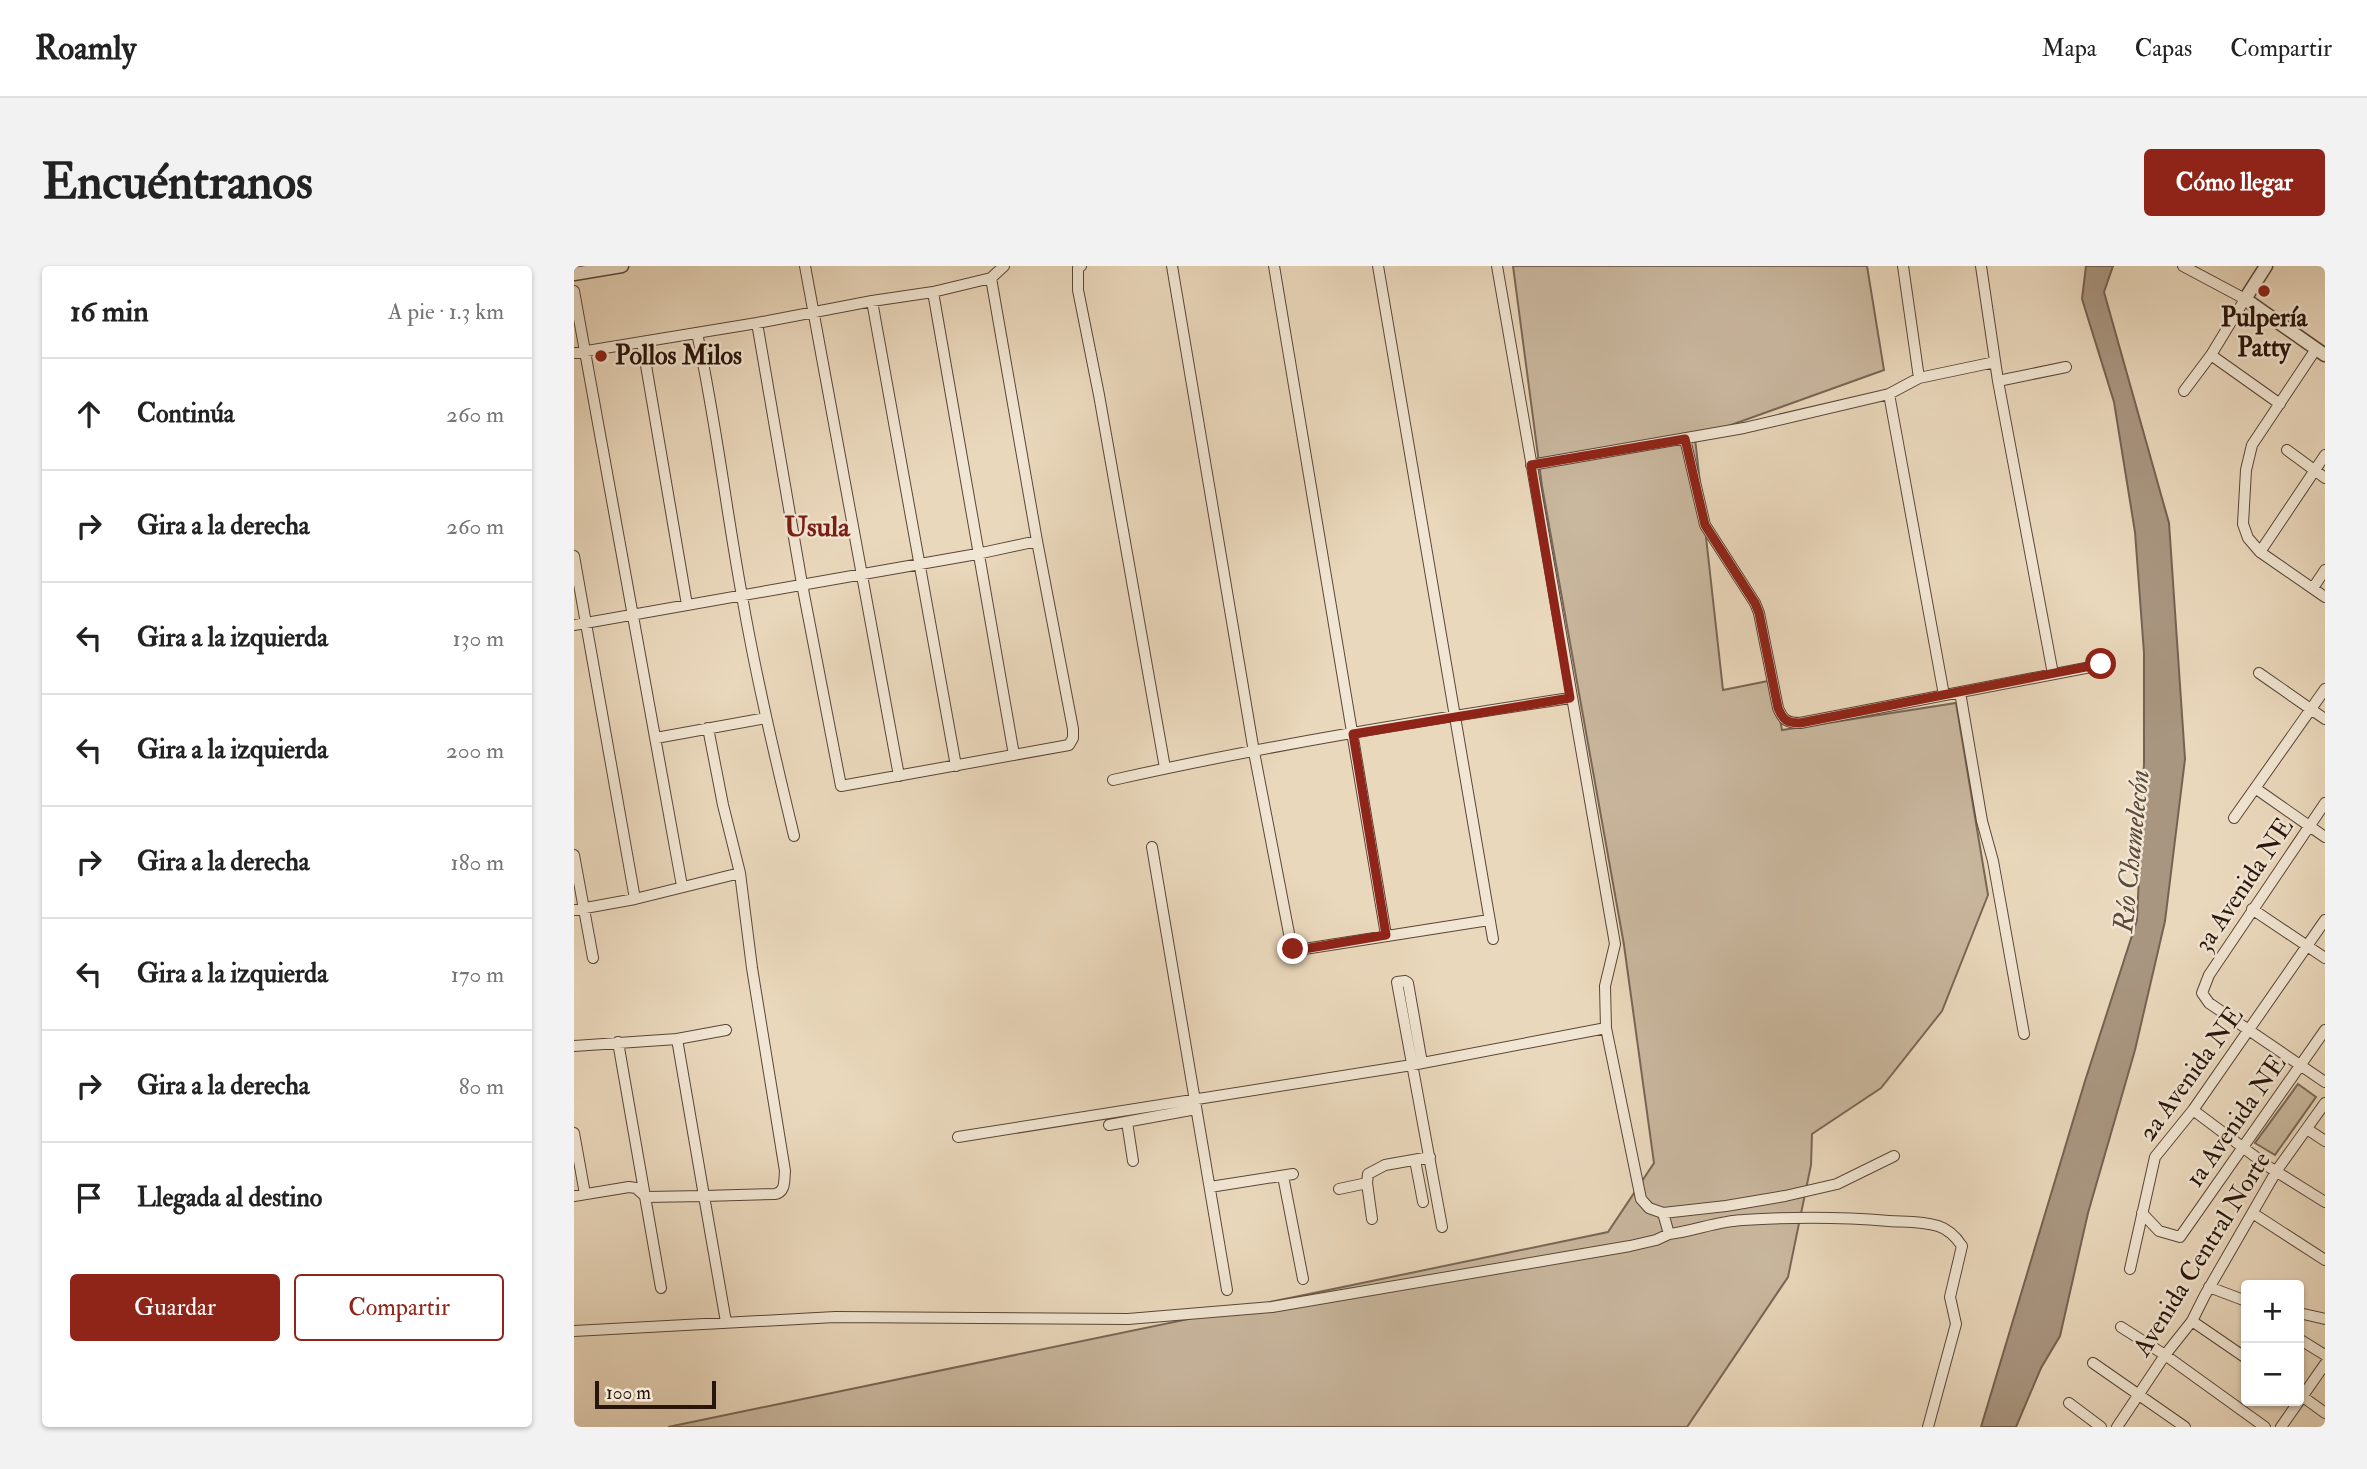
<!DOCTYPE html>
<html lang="es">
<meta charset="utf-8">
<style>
body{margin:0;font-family:"IM FELL Double Pica",serif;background:#f2f2f2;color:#222}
.controls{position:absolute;right:21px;bottom:21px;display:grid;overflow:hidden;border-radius:7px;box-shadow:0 2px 5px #0004}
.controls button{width:63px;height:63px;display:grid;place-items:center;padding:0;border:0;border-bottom:2px solid #e0e0e0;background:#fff;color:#222;font:35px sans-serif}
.scale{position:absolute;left:21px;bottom:18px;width:121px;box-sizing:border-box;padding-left:7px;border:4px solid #2a150c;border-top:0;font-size:19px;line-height:24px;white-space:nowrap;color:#2a150c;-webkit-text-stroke:5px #f1e6d3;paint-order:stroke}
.stop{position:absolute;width:21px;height:21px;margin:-16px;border:5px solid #8f2418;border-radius:50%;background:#fff}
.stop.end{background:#8f2418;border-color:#fff;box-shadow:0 2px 7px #0008}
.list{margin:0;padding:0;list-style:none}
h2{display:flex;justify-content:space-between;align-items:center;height:91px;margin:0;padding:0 28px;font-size:30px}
h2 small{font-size:23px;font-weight:400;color:#767676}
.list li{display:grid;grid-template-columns:46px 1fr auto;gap:21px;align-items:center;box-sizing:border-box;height:112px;padding:0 28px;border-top:2px solid #e0e0e0}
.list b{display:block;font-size:26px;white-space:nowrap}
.list em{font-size:23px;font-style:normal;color:#767676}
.actions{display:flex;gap:14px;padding:21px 28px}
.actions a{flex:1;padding:16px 0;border:2px solid #8f2418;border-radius:7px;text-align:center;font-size:24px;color:#8f2418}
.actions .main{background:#8f2418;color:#fff}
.icon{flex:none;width:38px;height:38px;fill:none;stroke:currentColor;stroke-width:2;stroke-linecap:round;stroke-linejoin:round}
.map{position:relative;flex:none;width:1751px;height:1161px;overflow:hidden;border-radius:7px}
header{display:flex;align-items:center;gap:42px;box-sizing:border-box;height:98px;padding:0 35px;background:#fff;border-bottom:2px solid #e0e0e0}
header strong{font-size:33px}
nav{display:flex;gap:38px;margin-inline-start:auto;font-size:24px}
.intro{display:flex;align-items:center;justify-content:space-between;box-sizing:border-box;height:168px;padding:0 42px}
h1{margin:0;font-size:49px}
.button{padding:18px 32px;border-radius:7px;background:#8f2418;color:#fff;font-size:24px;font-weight:700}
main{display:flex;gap:42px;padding:0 42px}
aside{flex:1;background:#fff;border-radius:7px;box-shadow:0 2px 5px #0004}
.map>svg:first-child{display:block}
</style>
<header>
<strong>Roamly</strong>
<nav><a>Mapa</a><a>Capas</a><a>Compartir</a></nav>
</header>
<div class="intro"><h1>Encuéntranos</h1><a class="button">Cómo llegar</a></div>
<main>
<aside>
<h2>16 min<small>A pie · 1.3 km</small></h2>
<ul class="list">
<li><svg class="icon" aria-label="ahead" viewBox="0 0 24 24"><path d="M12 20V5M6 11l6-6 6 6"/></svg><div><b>Continúa</b></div><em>260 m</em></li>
<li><svg class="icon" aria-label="right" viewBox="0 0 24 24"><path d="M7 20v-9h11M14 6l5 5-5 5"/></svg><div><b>Gira a la derecha</b></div><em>260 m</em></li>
<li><svg class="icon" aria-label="left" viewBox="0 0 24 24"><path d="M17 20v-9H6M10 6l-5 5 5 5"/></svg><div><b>Gira a la izquierda</b></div><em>130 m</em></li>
<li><svg class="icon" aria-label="left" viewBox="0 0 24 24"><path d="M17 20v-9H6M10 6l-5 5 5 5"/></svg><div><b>Gira a la izquierda</b></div><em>200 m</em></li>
<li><svg class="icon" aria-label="right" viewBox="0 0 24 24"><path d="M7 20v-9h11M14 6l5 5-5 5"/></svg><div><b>Gira a la derecha</b></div><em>180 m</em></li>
<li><svg class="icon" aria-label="left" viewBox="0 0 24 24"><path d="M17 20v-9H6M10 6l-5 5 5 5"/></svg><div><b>Gira a la izquierda</b></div><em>170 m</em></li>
<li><svg class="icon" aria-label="right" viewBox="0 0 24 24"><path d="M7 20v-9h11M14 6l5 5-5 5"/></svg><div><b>Gira a la derecha</b></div><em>80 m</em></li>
<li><svg class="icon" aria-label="arrive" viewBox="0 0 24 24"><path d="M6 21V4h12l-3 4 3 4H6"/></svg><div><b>Llegada al destino</b></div></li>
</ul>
<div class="actions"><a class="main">Guardar</a><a>Compartir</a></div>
</aside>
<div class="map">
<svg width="1751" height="1161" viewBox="0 0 1751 1161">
<rect width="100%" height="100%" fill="#ead8bc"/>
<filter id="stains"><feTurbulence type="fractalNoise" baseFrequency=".00286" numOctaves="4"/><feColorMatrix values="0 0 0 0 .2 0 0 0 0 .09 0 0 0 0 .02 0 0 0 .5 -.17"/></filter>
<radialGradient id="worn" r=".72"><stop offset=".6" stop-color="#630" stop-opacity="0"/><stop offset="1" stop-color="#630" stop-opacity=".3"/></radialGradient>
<path fill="#c9b79e" stroke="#7a6655" stroke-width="2" d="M939,0H1293L1310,104L1121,172L1149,424L1199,414L1208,464L1382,437L1414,629L1368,745L1307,822L1238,868L1237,899L1214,1011L1113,1161H94L1034,966L1080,897L1050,679L968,220Z
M1724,818L1742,831L1701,889L1681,877Z"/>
<path fill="#a99680" stroke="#766252" stroke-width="2" d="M1512,0H1539L1530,26L1595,257L1611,493L1591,655L1561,784L1514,947L1486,1070L1467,1102L1442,1161H1407L1511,815L1563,654L1570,497V387L1561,266L1540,136L1508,33Z"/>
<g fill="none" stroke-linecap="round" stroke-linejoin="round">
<g stroke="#5a4638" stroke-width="12">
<path id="minor" d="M231,0L325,510
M507,0L504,2V24L525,129L591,502
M598,0L680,486L718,683L724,684L915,654
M700,0L812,669
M804,0L919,673
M1329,0L1345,112
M1407,0L1424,115L1479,408
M1609,0L1671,33L1637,89L1610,125
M0,25L108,620
M359,26L440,489
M298,35L382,500
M183,57L228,318L267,520L495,479L499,472V463L463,275L417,12
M123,67C142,155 152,243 168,330C182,411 201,491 220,570
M68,76L113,339
M1742,83L1678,179L1672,204L1669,258L1674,272L1686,286L1751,331
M0,87L183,57L298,35L359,26L417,12L430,0
M1637,89L1706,138
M1424,115L1492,101
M1315,128L1370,429
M1111,173L1131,259L1181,337L1185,347L1204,442C1209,454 1213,457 1226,457L1527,399
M1713,184L1751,212
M957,199L1170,162L1315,128L1345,112L1421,96
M1686,286L1751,189
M0,290L61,633
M1739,322L1751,304
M0,359L403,288L463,275
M1685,407L1751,453
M1386,426L1408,555L1419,595L1450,768
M82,472L192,452
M539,514C690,480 844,455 996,432
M1681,522L1751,571
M1751,537L1635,709L1628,727L1635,737L1751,816
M1660,552L1751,423
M578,581L653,1024
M0,589L19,692
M1678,643L1751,692
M0,644L61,633L166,607
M1032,762L1067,933L1075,942L1089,947L1152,940L1211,930L1263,918L1320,890
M103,773L152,764
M44,776L87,1022
M0,780L103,773L130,930L201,928C212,926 210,914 211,905L178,702L166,607L149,539L134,462
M848,797L834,717L831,715L823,716L868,961
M1619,844L1695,901L1751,936
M553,856L559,895
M535,859L622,843
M1733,863L1751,875
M0,867L11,928
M384,871L838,799L1032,762L1031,720L1041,678L923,0
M841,894L849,936
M709,910L729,1013
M636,921L719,908
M765,923L793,917
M0,930L55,921L62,922L72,931L130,930L152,1056
M1568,947L1585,965L1606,971L1751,764
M1680,948L1751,994
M798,953L793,917L794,908L811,899L856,891
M1095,968C1120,965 1144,955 1169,954C1217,951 1267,951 1315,955C1331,956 1348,955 1364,960C1374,963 1382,971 1388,980L1376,1031L1382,1058L1354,1161
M1556,1003L1581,891L1619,844L1751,654
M1635,1021L1672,1035
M1725,1047L1751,1053
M1618,1055L1672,1092
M1547,1061L1591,1089L1691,1161
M0,1065L261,1051L554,1053L698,1041L1056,980L1082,974L1095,968L1089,947
M1725,1073L1751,1089
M1519,1097L1611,1161
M1725,1128L1751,1147
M1495,1137L1527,1161
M1543,1161L1591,1089L1618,1055L1631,1029L1703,904L1751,837
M1707,1161L1751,1098"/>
</g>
<g stroke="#5a4638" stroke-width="15">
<path id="tertiary" d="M1692,0L1671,33L1751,89
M0,8L48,0"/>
</g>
<use href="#minor" stroke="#f1e6d3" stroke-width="10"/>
<use href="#tertiary" stroke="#f1e6d3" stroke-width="12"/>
</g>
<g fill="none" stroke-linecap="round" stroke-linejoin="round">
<path stroke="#8f2418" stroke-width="9" d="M719,683L724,684L812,669L779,468L996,432L957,199L1111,173L1131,259L1181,337L1185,347L1204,442C1209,454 1213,457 1226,457L1527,398"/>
</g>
<g fill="#8f2418" stroke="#f1e6d3" stroke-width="2.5">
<circle cx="1690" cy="25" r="7"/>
<circle cx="27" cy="90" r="7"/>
</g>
<g text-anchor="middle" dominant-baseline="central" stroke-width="5" stroke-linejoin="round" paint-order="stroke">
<g font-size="26" font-weight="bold" fill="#2a150c" stroke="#f1e6d3">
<text x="1690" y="52">Pulpería<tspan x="1690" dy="30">Patty</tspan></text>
<text x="41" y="90" text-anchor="start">Pollos Milos</text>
</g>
<g font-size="26" fill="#2a150c" stroke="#f1e6d3">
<text transform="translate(1670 619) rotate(-56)">3a Avenida NE</text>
<text transform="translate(1617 808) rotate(-54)">2a Avenida NE</text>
<text transform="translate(1662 855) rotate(-55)">1a Avenida NE</text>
<text transform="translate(1628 988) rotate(-58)">Avenida Central Norte</text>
</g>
<g font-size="28" font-weight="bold" fill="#7a1f14" stroke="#f1e6d3">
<text x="243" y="261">Usula</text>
</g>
<g font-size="28" font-style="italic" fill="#5d493a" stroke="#f1e6d3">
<text transform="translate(1558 585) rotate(-84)">Río Chamelecón</text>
</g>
</g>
<rect width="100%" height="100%" filter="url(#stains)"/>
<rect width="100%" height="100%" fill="url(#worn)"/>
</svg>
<div class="controls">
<button>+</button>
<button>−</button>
</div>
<div class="scale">100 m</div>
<div class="stop" style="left:1527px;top:398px"></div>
<div class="stop end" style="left:719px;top:683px"></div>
</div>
</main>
